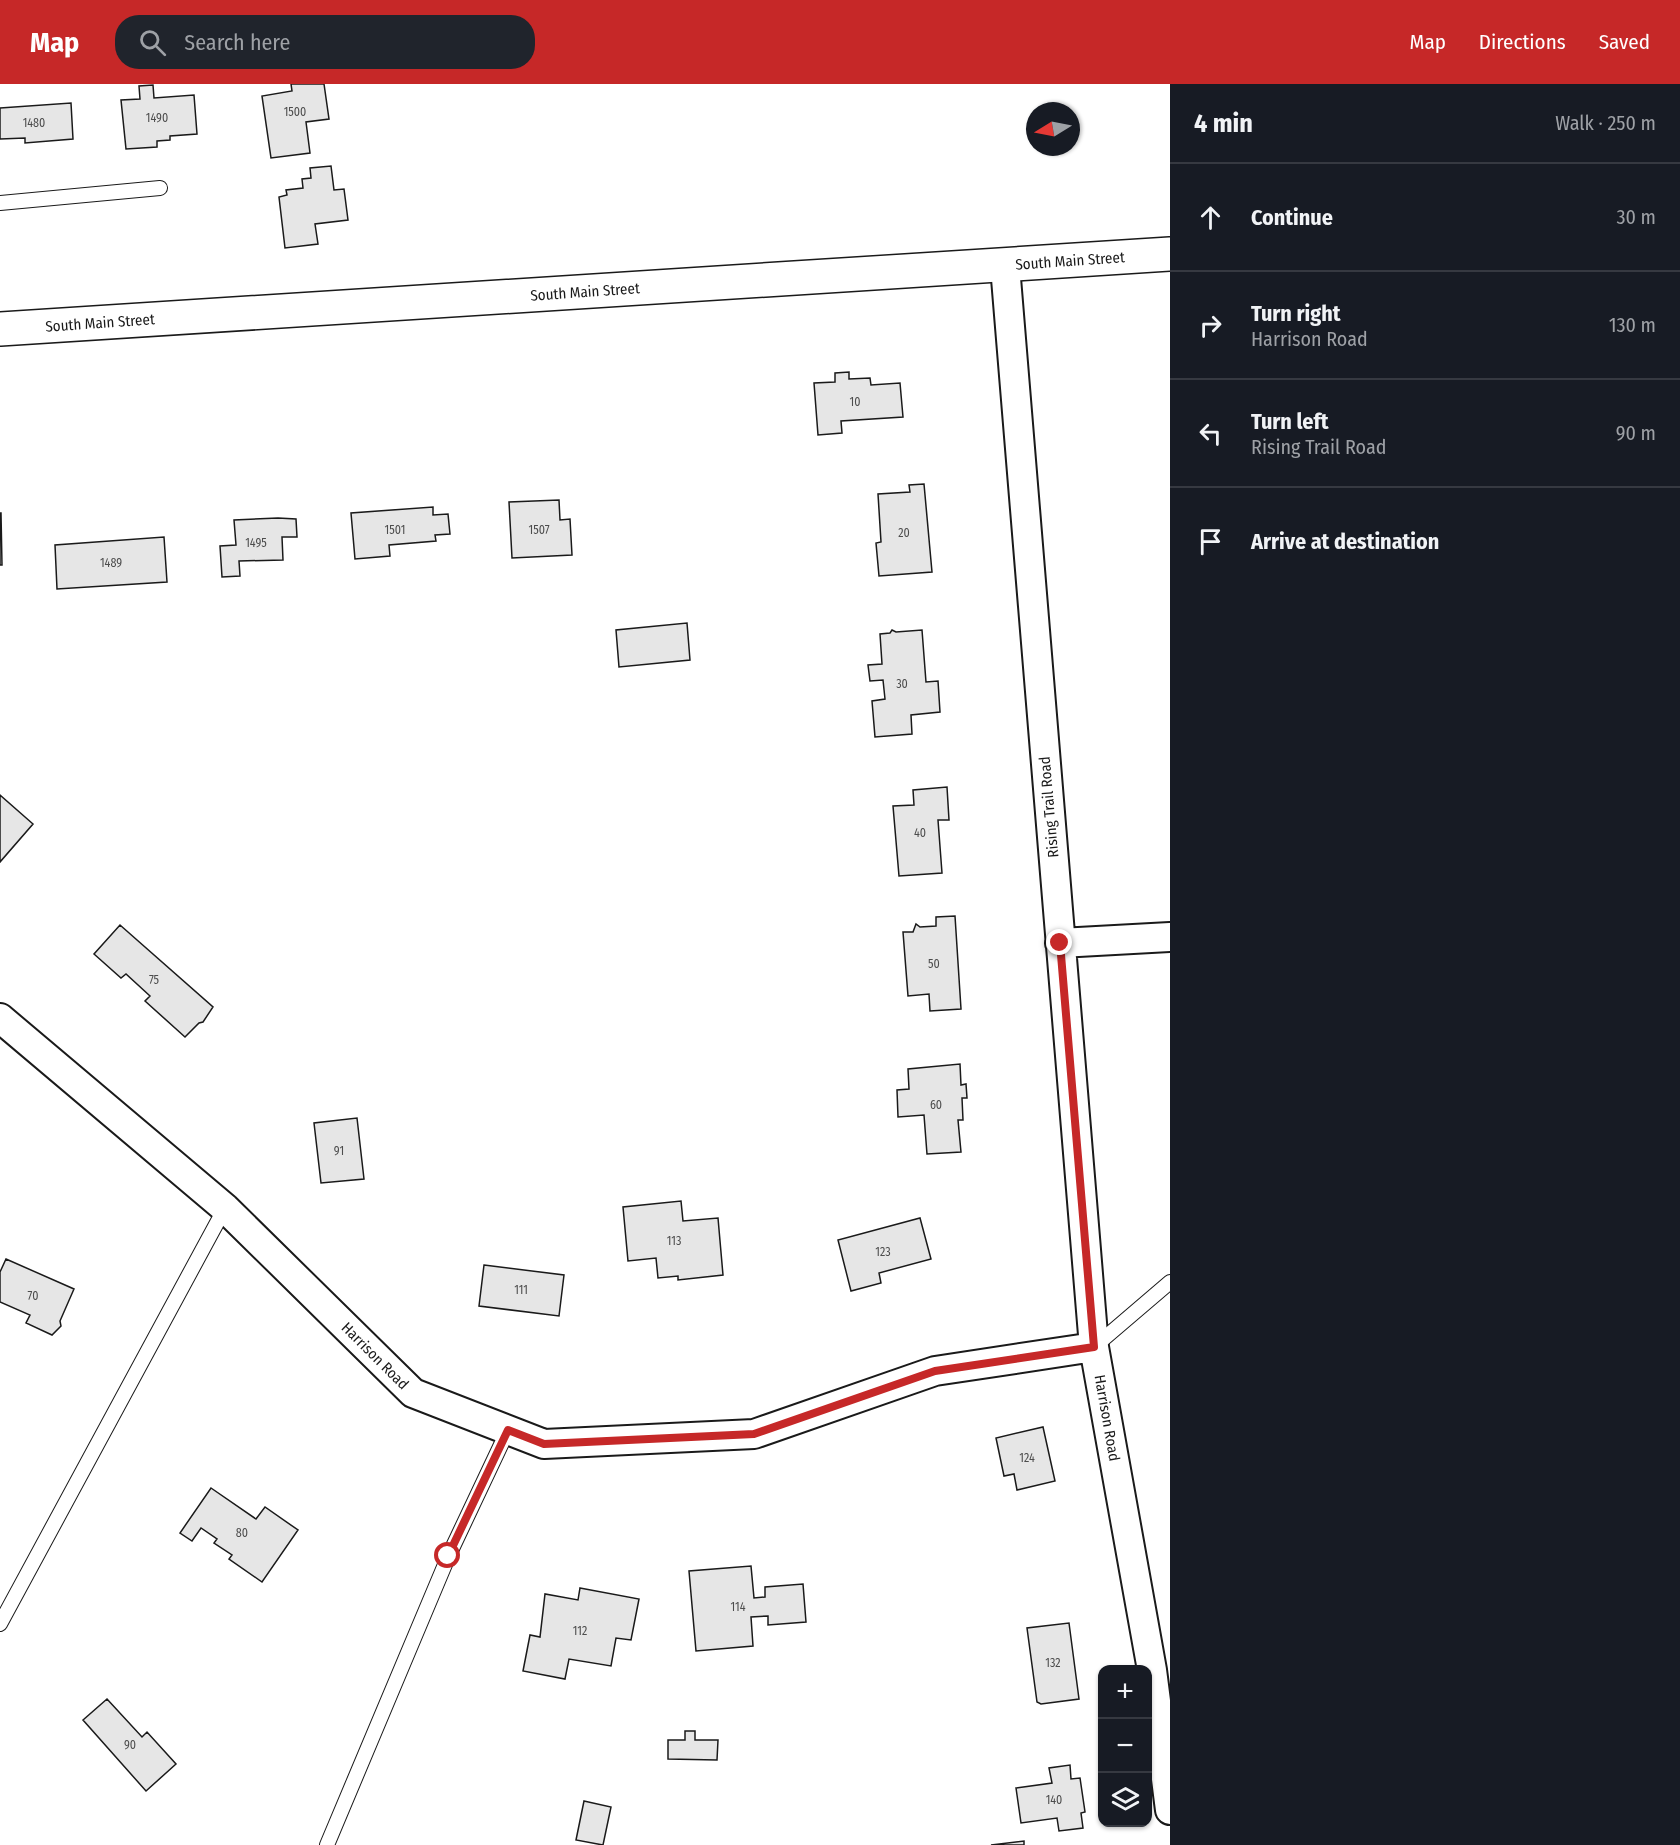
<!DOCTYPE html>
<meta charset="utf-8">
<style>
body{margin:0;font-family:"Fira Sans Condensed",sans-serif;background:#20242c;color:#f1f3f6}
.controls{position:absolute;right:18px;bottom:18px;display:grid;overflow:hidden;border-radius:12px;box-shadow:0 2px 4px #0004}
.controls button{width:54px;height:54px;display:grid;place-items:center;padding:0;border:0;border-bottom:2px solid #363941;background:#171b24;color:#f1f3f6;font:30px sans-serif}
.compass{position:absolute;left:1026px;top:18px;width:54px;height:54px;border-radius:50%;background:#171b24;box-shadow:0 2px 4px #0004;rotate:260deg}
.stop{position:absolute;width:18px;height:18px;margin:-14px;border:4px solid #c62828;border-radius:50%;background:#fff}
.stop.end{background:#c62828;border-color:#fff;box-shadow:0 2px 6px #0008}
.list{margin:0;padding:0;list-style:none}
h2{display:flex;justify-content:space-between;align-items:center;height:78px;margin:0;padding:0 24px;font-size:26px}
h2 small{font-size:20px;font-weight:400;color:#9ea1a6}
.list li{display:grid;grid-template-columns:39px 1fr auto;gap:18px;align-items:center;box-sizing:border-box;height:108px;padding:0 24px;border-top:2px solid #363941}
.list b{display:block;font-size:22px;white-space:nowrap}
.list p{margin:0;font-size:20px;white-space:nowrap;color:#9ea1a6}
.list em{font-size:20px;font-style:normal;color:#9ea1a6}
.icon{flex:none;width:33px;height:33px;fill:none;stroke:currentColor;stroke-width:2;stroke-linecap:round;stroke-linejoin:round}
.map{position:relative;flex:none;width:1170px;height:1761px;overflow:hidden}
header{display:flex;align-items:center;gap:36px;box-sizing:border-box;height:84px;padding:0 30px;background:#c62828;color:#fff}
header strong{font-size:28px}
nav{display:flex;gap:33px;margin-inline-start:auto;font-size:21px}
.search{width:420px;height:54px;background:#20242c;display:flex;align-items:center;gap:15px;box-sizing:border-box;padding:0 21px;border-radius:24px;color:#9ea1a6;font-size:22px}
main{display:flex}
aside{flex:1;background:#171b24}
.map>svg:first-child{display:block}
</style>
<header>
<strong>Map</strong>
<div class="search"><svg class="icon" aria-label="search" viewBox="0 0 24 24"><circle cx="10" cy="10" r="6"/><path d="M15 15l6 6"/></svg>Search here</div>
<nav><a>Map</a><a>Directions</a><a>Saved</a></nav>
</header>
<main>
<div class="map">
<svg width="1170" height="1761" viewBox="0 0 1170 1761">
<rect width="100%" height="100%" fill="#fff"/>
<path fill="#e6e6e6" stroke="#1a1a1a" stroke-width="1.5" d="M291,0H324L329,35L306,38L310,69L271,74L262,12L292,7Z
M153,1L154,14L194,11L197,50L170,52V56L157,57V63L126,65L121,16L140,15L139,2Z
M71,19L73,55L25,59V54L0,55V24Z
M331,82L334,106L344,105L348,136L315,140L318,160L285,164L279,113L287,111L286,106L303,104L302,95L311,94L310,84Z
M849,288V295L870,294L871,301L900,299L903,333L841,337L842,349L818,351L814,299L835,298V289Z
M924,400L932,488L879,492L876,459L881,458L878,410L910,408L909,401Z
M559,416L560,436L570,435L572,471L512,474L509,418Z
M433,423V431L448,430L450,450L435,451L436,457L389,461L390,472L355,475L351,429Z
M0,429H1L2,481H0Z
M278,434L296,435L297,453H282L283,476L239,477L240,492L222,493L220,462L236,461L234,436Z
M164,453L167,498L57,505L55,461Z
M687,539L690,576L619,583L616,546Z
M892,546L896,548L922,546L926,598L938,597L940,628L911,631L912,650L875,653L872,617L885,615L883,596L870,597L868,581L882,580L880,550L890,549Z
M947,703L949,736H938L942,789L899,792L893,722L914,721L913,706Z
M0,711L33,740L0,778Z
M955,832L961,925L930,927L929,910L908,912L903,848H913L916,840L920,843L936,842V833Z
M120,841L213,923L203,938L199,939L185,953L145,917L150,912L126,890L121,894L94,870Z
M960,980L961,1001L966,1000L967,1014H962L963,1036H958L961,1068L927,1070L924,1031L898,1033L897,1006L909,1005L908,985Z
M357,1034L364,1095L321,1099L314,1039Z
M681,1117L683,1137L718,1134L723,1191L678,1196V1192L658,1194L656,1174L628,1177L623,1123Z
M920,1134L931,1175L879,1189L881,1199L851,1207L838,1156Z
M6,1175L74,1205L60,1237L61,1242L52,1251L26,1239L30,1231L0,1218V1188Z
M484,1181L564,1191L559,1232L479,1222Z
M1043,1343L1055,1397L1017,1406L1014,1390L1004,1392L996,1354Z
M211,1404L256,1435L265,1423L298,1446L262,1498L229,1475L232,1471L214,1459L217,1455L201,1444L192,1457L180,1449Z
M751,1482L754,1514L765,1513V1503L803,1500L806,1538L768,1541V1532L751,1533L753,1562L696,1567L689,1487Z
M580,1504L639,1515L631,1556L616,1554L611,1582L569,1575L565,1595L523,1587L530,1551L540,1553L545,1510L578,1516Z
M1069,1539L1079,1615L1041,1620L1037,1618L1027,1544Z
M107,1615L142,1653L147,1648L176,1680L146,1707L83,1636Z
M685,1647H695V1656H718L717,1676L668,1675V1656H685Z
M1070,1681L1071,1695L1080,1694L1085,1728L1081,1729L1083,1744L1059,1747L1057,1734L1021,1739L1016,1704L1052,1699L1049,1684Z
M584,1717L611,1723L603,1761L576,1756Z
M1024,1757V1761H991Z"/>
<g fill="none" stroke-linecap="round" stroke-linejoin="round">
<g stroke="#1a1a1a" stroke-width="16">
<path id="service" d="M0,119L160,104
M1094,1263L1170,1198
M0,1540L225,1124
M327,1761L449,1471L508,1346"/>
</g>
<g stroke="#1a1a1a" stroke-width="32">
<path id="minor" d="M1005,182L1094,1263L1152,1586L1170,1726
M1060,859L1170,853
M0,934L225,1124L413,1309L544,1360L754,1350L935,1287L1094,1263"/>
</g>
<g stroke="#1a1a1a" stroke-width="36">
<path id="trunk" d="M0,245L1170,170"/>
</g>
<use href="#service" stroke="#fff" stroke-width="14"/>
<use href="#minor" stroke="#fff" stroke-width="28"/>
<use href="#trunk" stroke="#fff" stroke-width="33"/>
</g>
<g fill="none" stroke-linecap="round" stroke-linejoin="round">
<path stroke="#c62828" stroke-width="8" d="M448,1472L508,1346L544,1360L754,1350L935,1287L1094,1263L1060,859"/>
</g>
<g text-anchor="middle" dominant-baseline="central" stroke-width="4.5" stroke-linejoin="round" paint-order="stroke">
<g font-size="12" fill="#4d4d4d">
<text x="295" y="28">1500</text>
<text x="157" y="34">1490</text>
<text x="34" y="39">1480</text>
<text x="855" y="318">10</text>
<text x="395" y="446">1501</text>
<text x="539" y="446">1507</text>
<text x="904" y="449">20</text>
<text x="256" y="459">1495</text>
<text x="111" y="479">1489</text>
<text x="902" y="600">30</text>
<text x="920" y="749">40</text>
<text x="934" y="880">50</text>
<text x="154" y="896">75</text>
<text x="936" y="1021">60</text>
<text x="339" y="1067">91</text>
<text x="674" y="1157">113</text>
<text x="883" y="1168">123</text>
<text x="521" y="1206">111</text>
<text x="33" y="1212">70</text>
<text x="1027" y="1374">124</text>
<text x="242" y="1449">80</text>
<text x="738" y="1523">114</text>
<text x="580" y="1547">112</text>
<text x="1053" y="1579">132</text>
<text x="130" y="1661">90</text>
<text x="1054" y="1716">140</text>
</g>
<g font-size="15" fill="#1a1a1a" stroke="#fff">
<text transform="translate(1070 177) rotate(-4)">South Main Street</text>
<text transform="translate(585 208) rotate(-4)">South Main Street</text>
<text transform="translate(100 239) rotate(-4)">South Main Street</text>
<text transform="translate(1049 723) rotate(-95)">Rising Trail Road</text>
<text transform="translate(375 1272) rotate(45)">Harrison Road</text>
<text transform="translate(1107 1334) rotate(80)">Harrison Road</text>
</g>
</g>
</svg>
<div class="controls">
<button>+</button>
<button>−</button>
<button><svg class="icon" aria-label="layers" viewBox="0 0 24 24"><path d="M12 4l9 5-9 5-9-5zM3 14l9 5 9-5"/></svg></button>
</div>
<svg class="compass" viewBox="-18 -18 36 36"><path d="M0-13l5 13h-10z" fill="#e53935"/><path d="M0 13l5-13h-10z" fill="#9ea1a6"/></svg>
<div class="stop" style="left:448px;top:1472px"></div>
<div class="stop end" style="left:1060px;top:859px"></div>
</div>
<aside>
<h2>4 min<small>Walk · 250 m</small></h2>
<ul class="list">
<li><svg class="icon" aria-label="ahead" viewBox="0 0 24 24"><path d="M12 20V5M6 11l6-6 6 6"/></svg><div><b>Continue</b></div><em>30 m</em></li>
<li><svg class="icon" aria-label="right" viewBox="0 0 24 24"><path d="M7 20v-9h11M14 6l5 5-5 5"/></svg><div><b>Turn right</b><p>Harrison Road</p></div><em>130 m</em></li>
<li><svg class="icon" aria-label="left" viewBox="0 0 24 24"><path d="M17 20v-9H6M10 6l-5 5 5 5"/></svg><div><b>Turn left</b><p>Rising Trail Road</p></div><em>90 m</em></li>
<li><svg class="icon" aria-label="arrive" viewBox="0 0 24 24"><path d="M6 21V4h12l-3 4 3 4H6"/></svg><div><b>Arrive at destination</b></div></li>
</ul>
</aside>
</main>
